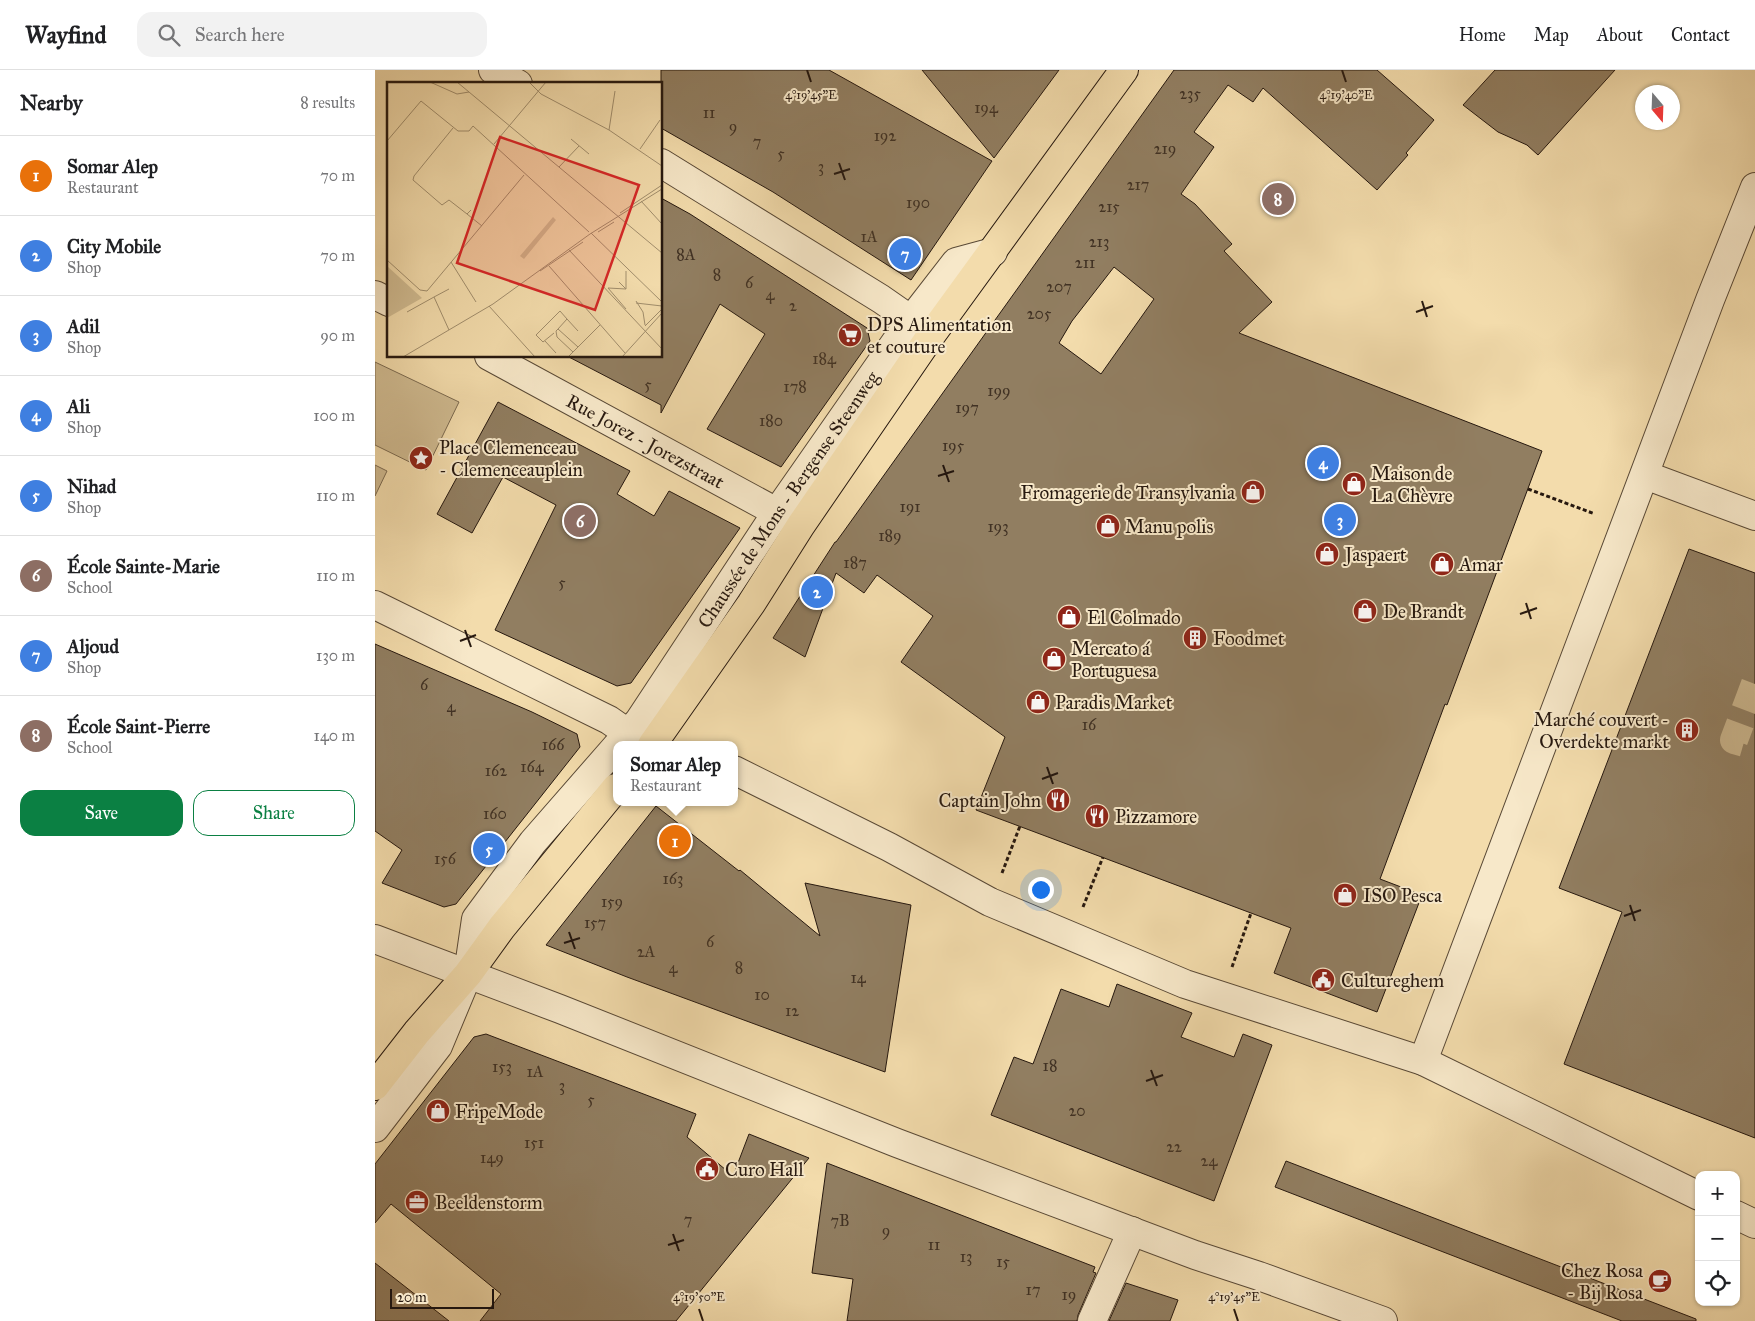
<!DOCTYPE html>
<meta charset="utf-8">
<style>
body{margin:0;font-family:"IM FELL Great Primer",serif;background:#f2f2f2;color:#202124}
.controls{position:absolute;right:15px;bottom:15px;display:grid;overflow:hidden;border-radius:10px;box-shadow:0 1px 4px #0004}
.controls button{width:45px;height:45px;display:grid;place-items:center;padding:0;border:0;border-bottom:1px solid #e0e0e0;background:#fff;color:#202124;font:25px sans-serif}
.compass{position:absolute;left:1260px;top:15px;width:45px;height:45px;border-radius:50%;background:#fff;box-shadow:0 1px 4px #0004;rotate:161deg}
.scale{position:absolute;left:15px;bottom:12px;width:104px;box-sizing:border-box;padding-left:5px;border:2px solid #26180f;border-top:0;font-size:14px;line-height:18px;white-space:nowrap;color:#26180f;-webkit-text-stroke:4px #f7e8c9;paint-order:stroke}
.you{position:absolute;left:665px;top:819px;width:18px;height:18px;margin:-12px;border:4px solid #fff;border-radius:50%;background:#1a73e8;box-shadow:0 0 0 8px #1a73e833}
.badge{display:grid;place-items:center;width:32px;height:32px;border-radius:50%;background:#0b8043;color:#fff;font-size:16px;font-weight:700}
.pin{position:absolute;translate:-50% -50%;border:2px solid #fff;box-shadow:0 1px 5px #0006}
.popup{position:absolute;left:238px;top:671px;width:125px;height:65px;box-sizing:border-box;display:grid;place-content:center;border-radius:10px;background:#fff;filter:drop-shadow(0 1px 4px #0005);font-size:16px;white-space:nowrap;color:#757577}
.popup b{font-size:19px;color:#202124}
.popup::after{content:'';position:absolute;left:50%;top:100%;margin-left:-10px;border:10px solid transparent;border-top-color:#fff}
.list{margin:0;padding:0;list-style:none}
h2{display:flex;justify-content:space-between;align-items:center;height:65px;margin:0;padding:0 20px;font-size:21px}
h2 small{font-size:16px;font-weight:400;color:#757577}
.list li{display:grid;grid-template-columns:32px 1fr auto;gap:15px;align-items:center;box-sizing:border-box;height:80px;padding:0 20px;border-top:1px solid #e0e0e0}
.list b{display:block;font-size:19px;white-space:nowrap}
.list p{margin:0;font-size:16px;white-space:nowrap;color:#757577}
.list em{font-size:16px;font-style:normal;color:#757577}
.actions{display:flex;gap:10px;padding:15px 20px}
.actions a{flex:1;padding:11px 0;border:1px solid #0b8043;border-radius:15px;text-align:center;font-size:18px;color:#0b8043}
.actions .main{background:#0b8043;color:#fff}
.icon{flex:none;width:28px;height:28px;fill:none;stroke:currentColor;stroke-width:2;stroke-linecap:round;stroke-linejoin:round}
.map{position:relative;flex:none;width:1380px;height:1251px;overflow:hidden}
header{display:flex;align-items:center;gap:30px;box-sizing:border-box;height:70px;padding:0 25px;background:#fff;border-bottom:1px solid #e0e0e0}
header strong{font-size:24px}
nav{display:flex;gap:28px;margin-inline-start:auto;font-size:18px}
.search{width:350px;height:45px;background:#f2f2f2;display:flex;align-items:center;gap:12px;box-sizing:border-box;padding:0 18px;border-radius:15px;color:#757577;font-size:19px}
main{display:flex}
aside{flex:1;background:#fff}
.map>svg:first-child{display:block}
</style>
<header>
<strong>Wayfind</strong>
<div class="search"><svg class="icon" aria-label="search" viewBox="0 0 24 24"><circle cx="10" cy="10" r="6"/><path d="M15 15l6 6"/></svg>Search here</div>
<nav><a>Home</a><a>Map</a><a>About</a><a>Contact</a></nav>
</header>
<main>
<aside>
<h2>Nearby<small>8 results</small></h2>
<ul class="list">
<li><span class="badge" style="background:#e8710a">1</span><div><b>Somar Alep</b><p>Restaurant</p></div><em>70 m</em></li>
<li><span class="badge" style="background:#3f7fe0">2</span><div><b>City Mobile</b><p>Shop</p></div><em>70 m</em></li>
<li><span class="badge" style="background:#3f7fe0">3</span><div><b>Adil</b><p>Shop</p></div><em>90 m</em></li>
<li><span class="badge" style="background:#3f7fe0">4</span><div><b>Ali</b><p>Shop</p></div><em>100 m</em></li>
<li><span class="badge" style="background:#3f7fe0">5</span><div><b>Nihad</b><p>Shop</p></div><em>110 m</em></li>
<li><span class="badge" style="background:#8d6e63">6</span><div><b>École Sainte-Marie</b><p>School</p></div><em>110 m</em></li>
<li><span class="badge" style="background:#3f7fe0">7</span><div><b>Aljoud</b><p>Shop</p></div><em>130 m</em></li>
<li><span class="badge" style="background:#8d6e63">8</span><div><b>École Saint-Pierre</b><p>School</p></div><em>140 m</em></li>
</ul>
<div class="actions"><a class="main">Save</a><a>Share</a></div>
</aside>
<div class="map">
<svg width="1380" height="1251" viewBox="0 0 1380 1251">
<rect width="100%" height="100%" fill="#f3dcac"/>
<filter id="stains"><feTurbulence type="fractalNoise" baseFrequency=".004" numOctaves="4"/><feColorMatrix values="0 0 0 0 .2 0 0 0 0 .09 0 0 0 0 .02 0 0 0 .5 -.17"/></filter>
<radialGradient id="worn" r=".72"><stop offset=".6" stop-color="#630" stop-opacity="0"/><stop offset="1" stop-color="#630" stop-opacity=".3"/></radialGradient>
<path fill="#d0bb91" stroke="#7b6a50" d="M0,292L84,332L51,400L0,375Z
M0,395L12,401L0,426Z"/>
<path fill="#917e61" stroke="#26180f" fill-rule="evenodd" d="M286,0H454L617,91L536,210L398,122L286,58Z
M547,0H684L619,88Z
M799,0H1002L1059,50L1031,83L1033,85L1002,120L888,18L878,32L853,15L819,62L839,77L806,124L820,134L857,174L849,181L897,232L864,263L1167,381L1072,635L1070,634L1005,809L1047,825L1002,942L899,903L916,858L601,740L630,667L526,592L558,546L502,505L489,523L461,503L430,587L398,568L460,472H461L469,461ZM739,197L779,229L726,304L684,273L697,251Z
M1120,0H1240L1163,85L1152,75L1123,62L1088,35Z
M286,128L315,144L492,258L495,271L406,397L332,359L390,264L345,234L286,343V335L192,286H286Z
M123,332L255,401L242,424L279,446L294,421L365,458L256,613L242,616L120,560L181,435L128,407L97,463L62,444Z
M1314,479L1380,503V1068L1189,994L1247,842L1184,818Z
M0,574L157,642L202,664L205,677L81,834L69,837L7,813L27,780L0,761Z
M281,736L364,801L365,800L445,866L430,813L536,835L510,1002L252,907L171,875Z
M742,914L817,943L806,967L859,987L868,964L897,975L839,1131L616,1045L639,987L658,994L686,919L734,937Z
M111,964L321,1044L312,1067L358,1106L374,1064L434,1088L301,1251H105L126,1224L16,1134L0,1153V1094L99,967Z
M911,1091L1321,1249V1251H1247L900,1117Z
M452,1093L720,1197L718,1202L721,1203L703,1245L702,1251H472L478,1209L437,1203Z
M0,1193L74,1251H0Z
M751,1213L803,1230L795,1251H734Z"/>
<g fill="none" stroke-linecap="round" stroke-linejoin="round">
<path stroke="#cab58d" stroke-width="28" stroke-dasharray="28 14" stroke-linecap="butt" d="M1380,614L1359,670L1380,676"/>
<g stroke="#594936" stroke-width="30">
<g id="minor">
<path d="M118,0L143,14"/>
<path d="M286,93L506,229L552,261"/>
<path d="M0,225L14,232"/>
<path id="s1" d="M114,286L418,451"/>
<path d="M1270,405L1380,446"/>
<path d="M0,535L234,650L267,673"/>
<path id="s2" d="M243,675L264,651L402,442L536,250L581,192L618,182"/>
<path d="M359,700L514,777L615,832L810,914L1048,991L1324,1126"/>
<path d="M0,869L185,939L522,1073L820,1185L884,1206L1008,1251"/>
<path d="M1048,991L1335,230L1380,117"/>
<path d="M0,1058L63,976L93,904L101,849L158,772L241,677"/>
<path d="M1361,1145L1380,1154"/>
<path d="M717,1251L757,1161"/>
</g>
</g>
<g stroke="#26180f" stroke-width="30">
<path id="major" d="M277,675L376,534L426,455L557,264L749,0
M0,1016L42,962L93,904L127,857L241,718"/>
</g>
<path stroke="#26180f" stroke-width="3" stroke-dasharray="4 2.5" stroke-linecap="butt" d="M1153,419L1220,444
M627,803L645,756
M708,837L728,787
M857,897L876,843"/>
<use href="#minor" stroke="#f7e8c9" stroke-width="28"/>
<use href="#major" stroke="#f3dcac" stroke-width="28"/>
</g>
<path fill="none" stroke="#26180f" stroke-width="2" d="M432,0L436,12M967,0L971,12M464,93L470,110M459,104L475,99M1047,231L1052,247M1041,242L1058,236M568,395L574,412M563,406L579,401M1151,533L1156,549M1145,544L1162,538M90,560L96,577M85,571L101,565M672,697L678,714M667,709L683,703M1255,835L1260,851M1249,846L1266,840M194,862L200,879M189,873L205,868M776,1000L782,1016M771,1011L788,1005M298,1164L304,1181M293,1175L309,1170M324,1239L328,1251M859,1239L863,1251"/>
<defs>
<g id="supermarket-disc" transform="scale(1.25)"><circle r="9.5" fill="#8f2418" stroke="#f7e8c9"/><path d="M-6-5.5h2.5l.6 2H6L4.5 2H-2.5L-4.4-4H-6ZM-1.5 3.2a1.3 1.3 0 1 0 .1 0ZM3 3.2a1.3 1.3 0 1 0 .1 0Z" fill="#fff"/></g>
<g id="sight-disc" transform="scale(1.25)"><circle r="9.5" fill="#8f2418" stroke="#f7e8c9"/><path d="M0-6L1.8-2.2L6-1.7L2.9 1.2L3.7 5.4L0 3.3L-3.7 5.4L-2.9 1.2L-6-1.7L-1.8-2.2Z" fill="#fff"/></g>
<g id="shop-disc" transform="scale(1.25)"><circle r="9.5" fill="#8f2418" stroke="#f7e8c9"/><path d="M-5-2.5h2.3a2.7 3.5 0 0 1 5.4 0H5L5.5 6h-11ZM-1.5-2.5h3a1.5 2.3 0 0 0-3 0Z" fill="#fff"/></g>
<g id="building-disc" transform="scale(1.25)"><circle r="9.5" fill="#8f2418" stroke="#f7e8c9"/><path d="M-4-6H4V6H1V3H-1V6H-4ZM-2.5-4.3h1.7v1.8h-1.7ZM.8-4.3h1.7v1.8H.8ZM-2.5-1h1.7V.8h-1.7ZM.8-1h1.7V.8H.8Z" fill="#fff"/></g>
<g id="restaurant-disc" transform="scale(1.25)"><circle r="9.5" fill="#8f2418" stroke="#f7e8c9"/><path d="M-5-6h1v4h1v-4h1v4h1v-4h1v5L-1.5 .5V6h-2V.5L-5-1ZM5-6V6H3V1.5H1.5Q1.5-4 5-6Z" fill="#fff"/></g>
<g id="civic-disc" transform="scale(1.25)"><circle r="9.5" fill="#8f2418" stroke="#f7e8c9"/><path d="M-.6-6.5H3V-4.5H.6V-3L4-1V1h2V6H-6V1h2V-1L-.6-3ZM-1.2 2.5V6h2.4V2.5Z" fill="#fff"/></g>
<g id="office-disc" transform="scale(1.25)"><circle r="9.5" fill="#8f2418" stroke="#f7e8c9"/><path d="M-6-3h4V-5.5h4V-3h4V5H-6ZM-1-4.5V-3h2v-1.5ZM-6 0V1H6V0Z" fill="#fff"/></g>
<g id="cafe-disc" transform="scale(1.25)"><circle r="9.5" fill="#8f2418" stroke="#f7e8c9"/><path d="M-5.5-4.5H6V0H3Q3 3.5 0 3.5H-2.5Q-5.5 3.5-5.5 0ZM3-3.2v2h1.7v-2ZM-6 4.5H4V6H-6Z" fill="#fff"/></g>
</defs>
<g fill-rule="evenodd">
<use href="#supermarket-disc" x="475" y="265"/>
<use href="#sight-disc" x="46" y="388"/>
<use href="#shop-disc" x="979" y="414"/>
<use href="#shop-disc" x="878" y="422"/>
<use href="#shop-disc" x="733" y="456"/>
<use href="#shop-disc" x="952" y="484"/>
<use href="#shop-disc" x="1067" y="494"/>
<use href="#shop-disc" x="990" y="541"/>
<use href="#shop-disc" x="694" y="547"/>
<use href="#building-disc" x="820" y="568"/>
<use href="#shop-disc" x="679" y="589"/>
<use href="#shop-disc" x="663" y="632"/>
<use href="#building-disc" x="1312" y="660"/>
<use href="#restaurant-disc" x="683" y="730"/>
<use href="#restaurant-disc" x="722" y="746"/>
<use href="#shop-disc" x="970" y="825"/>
<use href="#civic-disc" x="948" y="910"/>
<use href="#shop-disc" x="63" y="1041"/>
<use href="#civic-disc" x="332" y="1099"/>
<use href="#office-disc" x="42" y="1132"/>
<use href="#cafe-disc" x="1285" y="1211"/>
</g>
<g text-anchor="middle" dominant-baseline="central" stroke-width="4" stroke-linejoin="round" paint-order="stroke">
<g font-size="16" fill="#413224">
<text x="815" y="23">235</text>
<text x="611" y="37">194</text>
<text x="334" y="42">11</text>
<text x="358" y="56">9</text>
<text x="510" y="65">192</text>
<text x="382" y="71">7</text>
<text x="790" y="78">219</text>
<text x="406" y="83">5</text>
<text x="446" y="96">3</text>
<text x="763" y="114">217</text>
<text x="543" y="132">190</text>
<text x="734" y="136">215</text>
<text x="494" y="166">1A</text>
<text x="724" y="171">213</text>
<text x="311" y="184">8A</text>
<text x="710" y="192">211</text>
<text x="342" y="204">8</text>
<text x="374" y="212">6</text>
<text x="684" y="216">207</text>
<text x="395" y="224">4</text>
<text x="418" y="235">2</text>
<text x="664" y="243">205</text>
<text x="449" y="288">184</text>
<text x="273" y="314">5</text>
<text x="420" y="316">178</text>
<text x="624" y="320">199</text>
<text x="592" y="337">197</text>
<text x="396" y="350">180</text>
<text x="578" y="375">195</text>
<text x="535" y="436">191</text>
<text x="623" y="456">193</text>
<text x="515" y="465">189</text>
<text x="480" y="492">187</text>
<text x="187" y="512">5</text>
<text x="49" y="614">6</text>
<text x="76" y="636">4</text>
<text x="714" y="654">16</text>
<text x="178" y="674">166</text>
<text x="157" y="696">164</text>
<text x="121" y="700">162</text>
<text x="120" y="743">160</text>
<text x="70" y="788">156</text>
<text x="298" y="808">163</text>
<text x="237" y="831">159</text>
<text x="220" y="852">157</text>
<text x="335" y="871">6</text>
<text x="271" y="881">2A</text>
<text x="298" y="897">4</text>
<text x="364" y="897">8</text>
<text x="483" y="907">14</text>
<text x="387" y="924">10</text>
<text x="417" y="940">12</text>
<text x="675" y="995">18</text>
<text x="127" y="996">153</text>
<text x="160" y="1001">1A</text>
<text x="187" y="1015">3</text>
<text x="216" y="1029">5</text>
<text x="702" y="1040">20</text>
<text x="159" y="1072">151</text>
<text x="799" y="1076">22</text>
<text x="117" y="1087">149</text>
<text x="834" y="1090">24</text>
<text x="313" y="1149">7</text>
<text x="465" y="1150">7B</text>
<text x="511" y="1160">9</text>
<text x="559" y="1174">11</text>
<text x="591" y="1186">13</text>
<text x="628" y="1191">15</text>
<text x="658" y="1219">17</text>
<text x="694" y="1224">19</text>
</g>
<g font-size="19" fill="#26180f" stroke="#f7e8c9" text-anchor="start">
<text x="492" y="254">DPS Alimentation<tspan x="492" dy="22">et couture</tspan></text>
<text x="64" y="377">Place Clemenceau<tspan x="64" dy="22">- Clemenceauplein</tspan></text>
<text x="996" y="403">Maison de<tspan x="996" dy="22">La Chèvre</tspan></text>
<text x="860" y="422" text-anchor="end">Fromagerie de Transylvania</text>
<text x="750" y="456">Manu polis</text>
<text x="970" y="484">Jaspaert</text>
<text x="1084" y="494">Amar</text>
<text x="1008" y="541">De Brandt</text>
<text x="712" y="547">El Colmado</text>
<text x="838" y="568">Foodmet</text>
<text x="696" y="578">Mercato á<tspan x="696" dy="22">Portuguesa</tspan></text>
<text x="680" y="632">Paradis Market</text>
<text x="1294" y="649" text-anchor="end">Marché couvert -<tspan x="1294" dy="22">Overdekte markt</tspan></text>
<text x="666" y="730" text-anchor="end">Captain John</text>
<text x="740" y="746">Pizzamore</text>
<text x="988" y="825">ISO Pesca</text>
<text x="966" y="910">Cultureghem</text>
<text x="80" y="1041">FripeMode</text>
<text x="350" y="1099">Curo Hall</text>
<text x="60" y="1132">Beeldenstorm</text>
<text x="1268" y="1200" text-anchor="end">Chez Rosa<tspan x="1268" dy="22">- Bij Rosa</tspan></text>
</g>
<g font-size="19" fill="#26180f" stroke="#f7e8c9">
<text stroke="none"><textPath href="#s1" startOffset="178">Rue Jorez - Jorezstraat</textPath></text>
<text stroke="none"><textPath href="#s2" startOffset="299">Chaussée de Mons - Bergense Steenweg</textPath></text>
</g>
</g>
<g transform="translate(12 12)">
<rect width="275" height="275" fill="#f3dcac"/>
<path d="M166,135L169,138L137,177L133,174ZM0,184L35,216L0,236Z" fill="#d0bb91"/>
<path fill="none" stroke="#a18e6d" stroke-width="1" d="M43,0L70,12L82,10M70,0L275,171M142,0L154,12L222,48L275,84M66,46L27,94L26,98L55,123L62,118L80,132M222,48L228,9M184,57L202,72M0,59L34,19L71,49H82L86,44L202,150M107,62L159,0M253,67L273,38M172,85L192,64M254,119L275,142M84,128L80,132L95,144M233,131L275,103M211,150L227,140M204,151L275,220M182,168L275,267M0,178L33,208L40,209L137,93M64,180L89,220M162,184L238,271M153,189L196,160M239,189V207M221,206L239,227M221,206L239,207L232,200M249,219L256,230L258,243M249,221L275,224M102,224L148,275M20,230L47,215M258,244L275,227M171,247L180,237L191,249M62,248L47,215L62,207M167,251L156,260L149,253L173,229L180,237M158,259L169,271M186,270L170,255L169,249L171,247L191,265M16,275L106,222L203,152L275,107M181,275L213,243M235,275L275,231"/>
<path fill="#d62828" fill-opacity="0.15" stroke="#d62828" stroke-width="2.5" d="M113,55L252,103L208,228L70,181Z"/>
<rect width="275" height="275" fill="none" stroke="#26180f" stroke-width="2.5"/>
</g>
<g font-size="12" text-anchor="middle" fill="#26180f" stroke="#f7e8c9" stroke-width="4" stroke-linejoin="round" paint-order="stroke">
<text x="436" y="29">4°19'45"E</text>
<text x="971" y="29">4°19'40"E</text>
<text x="324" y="1231">4°19'50"E</text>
<text x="859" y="1231">4°19'45"E</text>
</g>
<rect width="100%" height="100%" filter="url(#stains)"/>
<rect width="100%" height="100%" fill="url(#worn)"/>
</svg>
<div class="controls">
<button>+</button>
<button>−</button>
<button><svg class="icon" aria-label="locate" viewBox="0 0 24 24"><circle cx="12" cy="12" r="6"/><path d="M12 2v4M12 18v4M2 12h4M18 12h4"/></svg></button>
</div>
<svg class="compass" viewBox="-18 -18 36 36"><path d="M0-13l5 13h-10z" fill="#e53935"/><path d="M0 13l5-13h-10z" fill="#757577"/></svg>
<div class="scale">20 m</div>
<div class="you"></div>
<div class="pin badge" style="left:300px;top:771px;background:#e8710a">1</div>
<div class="popup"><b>Somar Alep</b>Restaurant</div>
<div class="pin badge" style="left:442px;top:522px;background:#3f7fe0">2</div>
<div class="pin badge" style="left:965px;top:450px;background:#3f7fe0">3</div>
<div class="pin badge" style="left:948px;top:393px;background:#3f7fe0">4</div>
<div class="pin badge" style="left:114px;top:779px;background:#3f7fe0">5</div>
<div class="pin badge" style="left:205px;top:451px;background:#8d6e63">6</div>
<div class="pin badge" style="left:530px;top:184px;background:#3f7fe0">7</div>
<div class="pin badge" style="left:903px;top:129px;background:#8d6e63">8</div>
</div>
</main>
